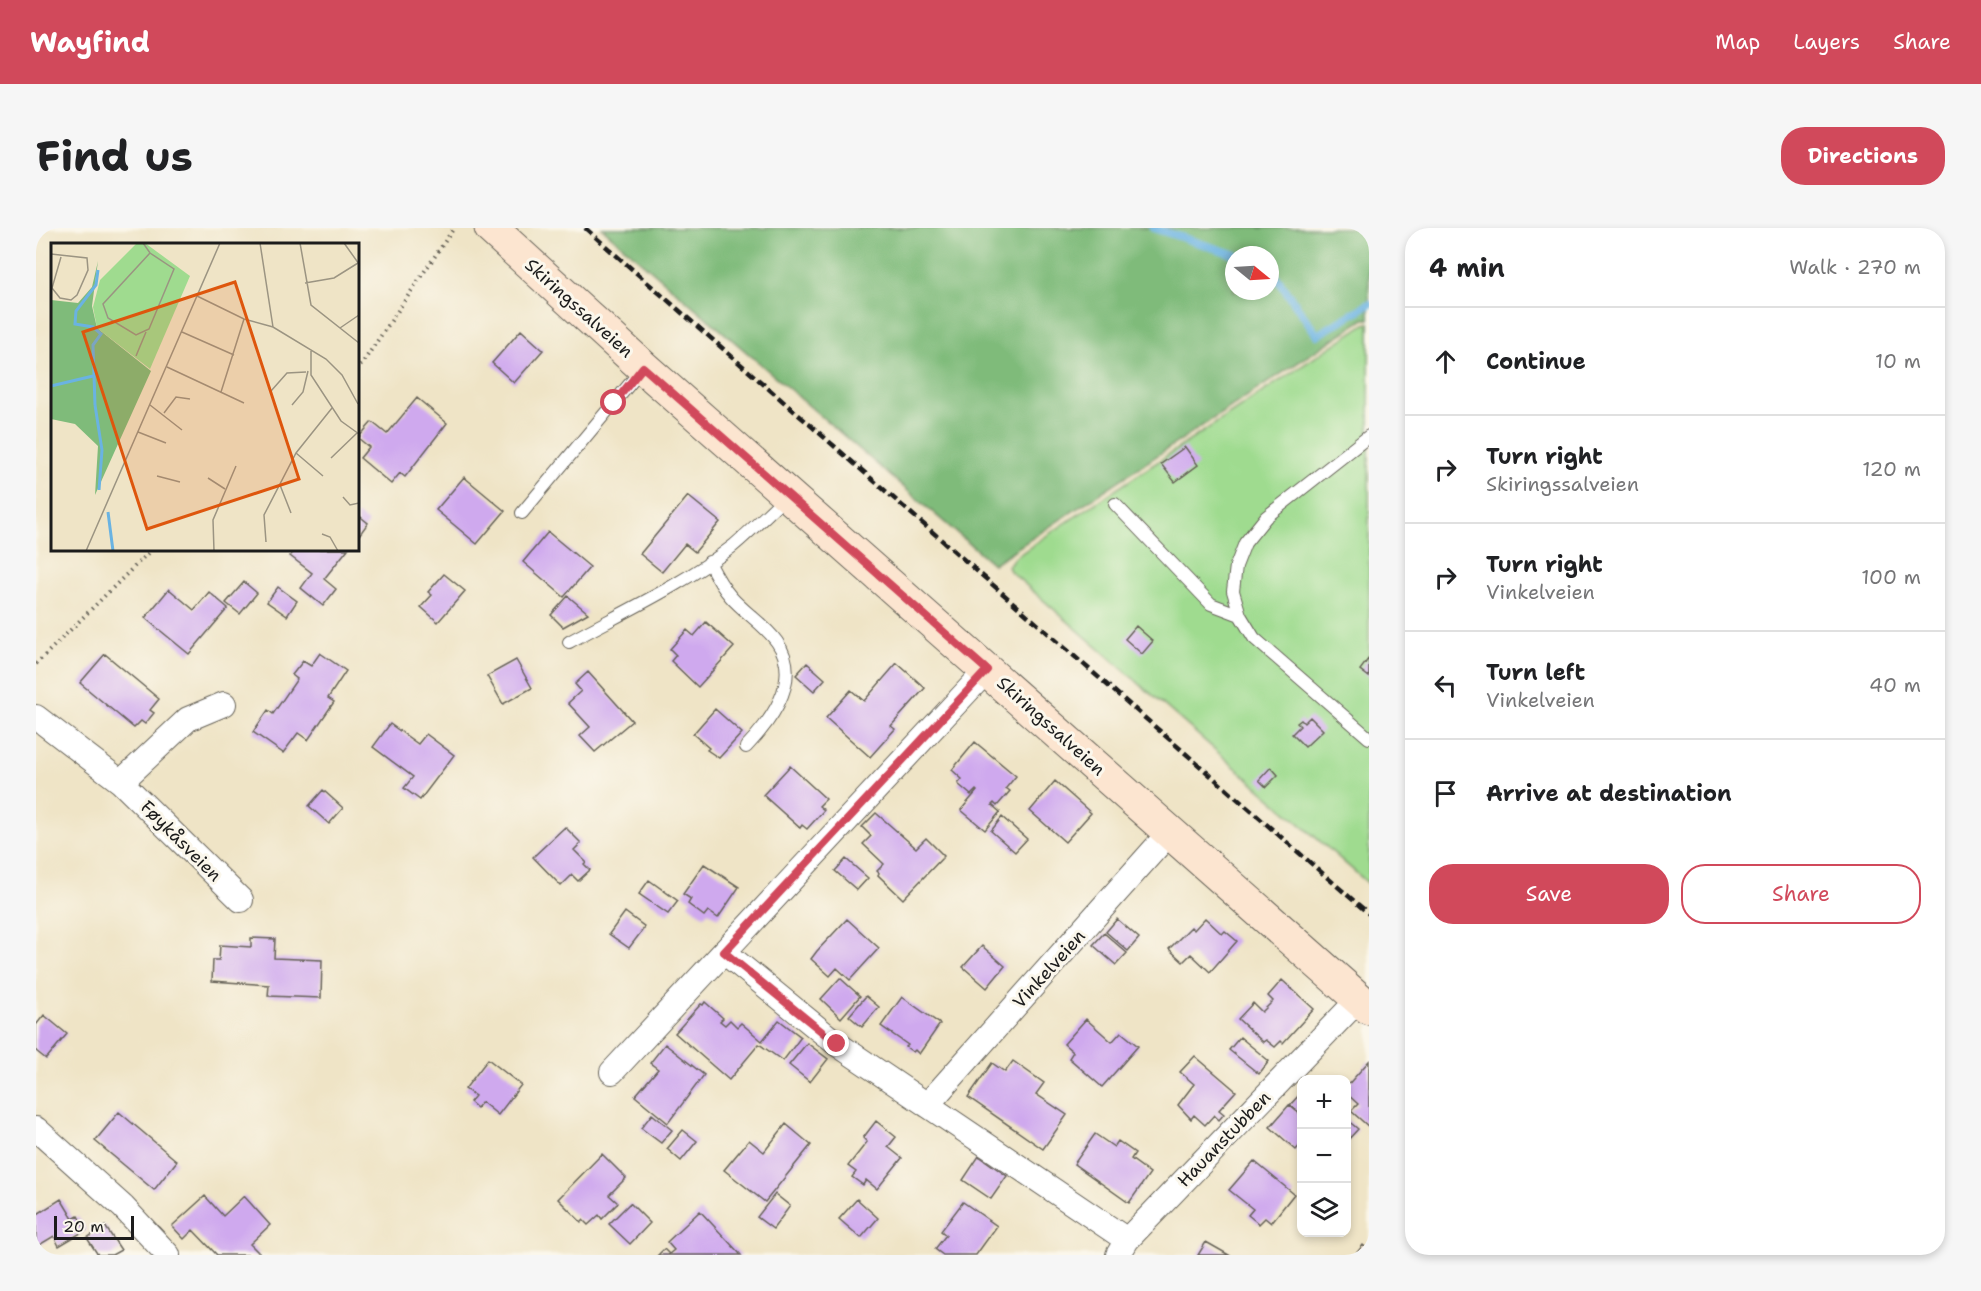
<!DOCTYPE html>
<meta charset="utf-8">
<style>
body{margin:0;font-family:"Shantell Sans",sans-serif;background:#f6f6f6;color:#202124}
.controls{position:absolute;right:18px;bottom:18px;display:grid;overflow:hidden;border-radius:12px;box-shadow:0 3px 9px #0003}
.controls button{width:54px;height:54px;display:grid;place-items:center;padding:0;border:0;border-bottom:2px solid #e0e0e0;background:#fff;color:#202124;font:30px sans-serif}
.compass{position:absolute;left:1189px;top:18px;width:54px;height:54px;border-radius:50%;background:#fff;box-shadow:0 3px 9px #0003;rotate:108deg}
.scale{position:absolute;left:18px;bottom:15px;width:80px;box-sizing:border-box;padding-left:6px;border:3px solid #1c1c1c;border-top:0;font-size:16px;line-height:21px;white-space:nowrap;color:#1c1c1c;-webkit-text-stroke:4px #fbf7ec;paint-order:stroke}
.stop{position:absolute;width:18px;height:18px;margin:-14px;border:4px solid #d1495b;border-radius:50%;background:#fff}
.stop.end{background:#d1495b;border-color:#fff;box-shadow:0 2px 6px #0008}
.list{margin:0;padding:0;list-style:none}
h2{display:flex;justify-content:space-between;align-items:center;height:78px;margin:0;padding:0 24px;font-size:26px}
h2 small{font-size:20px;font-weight:400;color:#757577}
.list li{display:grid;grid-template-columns:39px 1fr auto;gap:18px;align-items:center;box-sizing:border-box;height:108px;padding:0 24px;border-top:2px solid #e0e0e0}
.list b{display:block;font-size:22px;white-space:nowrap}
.list p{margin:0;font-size:20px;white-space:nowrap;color:#757577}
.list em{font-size:20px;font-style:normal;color:#757577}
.actions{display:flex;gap:12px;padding:18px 24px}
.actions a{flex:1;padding:14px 0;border:2px solid #d1495b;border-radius:24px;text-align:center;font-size:21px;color:#d1495b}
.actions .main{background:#d1495b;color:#fff}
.icon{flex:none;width:33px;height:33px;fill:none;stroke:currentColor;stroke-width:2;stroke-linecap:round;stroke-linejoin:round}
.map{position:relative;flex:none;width:1333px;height:1027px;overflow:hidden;border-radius:24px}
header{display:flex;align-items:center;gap:36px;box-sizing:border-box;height:84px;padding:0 30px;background:#d1495b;color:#fff}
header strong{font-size:28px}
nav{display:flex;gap:33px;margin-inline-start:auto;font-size:21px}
.intro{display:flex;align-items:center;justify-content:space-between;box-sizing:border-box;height:144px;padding:0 36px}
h1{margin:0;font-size:42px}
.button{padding:15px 27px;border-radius:24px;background:#d1495b;color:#fff;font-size:21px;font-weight:700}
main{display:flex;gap:36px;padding:0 36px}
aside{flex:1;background:#fff;border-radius:24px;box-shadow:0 3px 9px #0003}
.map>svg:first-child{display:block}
</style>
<header>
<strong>Wayfind</strong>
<nav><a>Map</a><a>Layers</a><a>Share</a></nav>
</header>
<div class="intro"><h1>Find us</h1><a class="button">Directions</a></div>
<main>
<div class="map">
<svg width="1333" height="1027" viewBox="0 0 1333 1027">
<rect width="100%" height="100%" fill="#fbf7ec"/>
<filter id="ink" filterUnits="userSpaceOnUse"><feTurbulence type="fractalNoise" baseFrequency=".0167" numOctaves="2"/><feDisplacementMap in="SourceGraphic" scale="12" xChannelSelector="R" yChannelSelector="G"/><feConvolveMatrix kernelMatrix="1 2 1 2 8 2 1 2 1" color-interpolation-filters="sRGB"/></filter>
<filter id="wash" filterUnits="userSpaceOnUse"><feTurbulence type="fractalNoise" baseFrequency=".008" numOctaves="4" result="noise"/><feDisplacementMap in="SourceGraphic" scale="24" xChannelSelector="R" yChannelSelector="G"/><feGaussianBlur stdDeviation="1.35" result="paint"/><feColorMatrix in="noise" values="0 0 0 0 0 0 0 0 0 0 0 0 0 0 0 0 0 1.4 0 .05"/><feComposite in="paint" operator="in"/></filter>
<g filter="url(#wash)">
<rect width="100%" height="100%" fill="#efe4c6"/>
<path fill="#9fdb8f" stroke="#5e7c56" stroke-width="1.5" d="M1333,95V656L974,343L972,338L977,331L1010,308L1329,96Z"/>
<path fill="#7fbb7a" stroke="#4e6c4b" stroke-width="1.5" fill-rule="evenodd" d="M566,0H1333V91H1328L957,336ZM1198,27H1234V63H1198Z"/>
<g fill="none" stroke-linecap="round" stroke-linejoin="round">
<path stroke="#6ab3e2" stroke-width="8" d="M1117,0L1200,27
M1234,40L1281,107L1333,76"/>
</g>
<g id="blocks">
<path fill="#cfa9ee" d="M485,102L507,122L478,155L456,135Z
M381,170L411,195L369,249L364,245L355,256L324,230L333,219L322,210L336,194L351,206Z
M1149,219L1162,237L1139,254L1125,236Z
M428,249L469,283L441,316L400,282Z
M652,268L684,294L659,324L649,316L626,344L604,326Z
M321,286L332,295L321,310Z
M512,304L554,339L528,369L487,334Z
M260,321H312L288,351L300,361L287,378L265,360L276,345L254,328Z
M408,346L429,363L402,394L385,379L396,367L392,364Z
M208,354L221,365L204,386L190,375Z
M242,359L261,373L251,388L231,374Z
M133,361L158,382L173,364L192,380L153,426L109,390Z
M532,368L552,385L527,399L515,387Z
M670,394L698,419L662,459L635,433L640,427L634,421L651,402L658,408Z
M1100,398L1117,413L1106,426L1089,411Z
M284,425L310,443L292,470L298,474L272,512L262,505L247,525L217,504L232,482L237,486L261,451L256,447L267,433L275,438Z
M69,426L123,471L114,482L118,485L109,496L105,493L98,500L44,455Z
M1333,430V449L1324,442Z
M480,432L496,460L467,476L451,448Z
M771,435L789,451L778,463L760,447Z
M861,435L889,460L855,498L859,501L834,529L790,490L815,462L828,473Z
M552,444L596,493L559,524L544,508L554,499L532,475L545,463L539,456Z
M679,481L706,505L683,530L671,522L673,520L657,506Z
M1274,489L1287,502L1269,519L1256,506L1264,498L1261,495L1265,492L1268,495Z
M354,496L382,516L390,506L418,527L384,572L368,560L377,549L337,519Z
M939,514L980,548L970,560L974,563L961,578L958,575L956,577L964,584L949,602L925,582L941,563L940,562L935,567L922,556L926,551L916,542Z
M754,538L790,571L783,578L788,582L771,601L766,597L764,600L727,567Z
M1235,539L1242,547L1230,559L1223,552Z
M1019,553L1055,585L1029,614L994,583Z
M287,562L307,580L293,596L273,578Z
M840,585L880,620L890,610L908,628L867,671L842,647L843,645L841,643L848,636L827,616L835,608L826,599Z
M966,589L991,611L979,624L955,603Z
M529,599L545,615L538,622L550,634L548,636L554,642L542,653L536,647L525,658L497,629Z
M810,631L832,650L821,662L799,643Z
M668,636L703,659L682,690L672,683L668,688L652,676L655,671L647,666Z
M613,652L642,673L632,686L603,666Z
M589,684L609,699L593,720L573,706Z
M1169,690L1186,706L1189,703L1201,713L1174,744L1155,726L1147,734L1133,721L1155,699L1158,702Z
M811,691L843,720L814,752L801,740L794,748L775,731L781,723Z
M1081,691L1103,710L1092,723L1070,704Z
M1068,705L1091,725L1080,737L1057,717Z
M215,710L239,711L238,730L286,732L285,770L232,768L233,757L176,753L177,732H183L184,717L215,719Z
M946,718L969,738L951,760L927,739Z
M804,750L824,768L805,790L785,771Z
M1246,752L1278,781L1247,815L1245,813L1239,819L1230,812L1227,814L1202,791L1217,775L1226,784L1237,773L1232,768Z
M830,768L843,779L826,799L813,788Z
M866,769L904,796L883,826L879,822L877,824L870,819L872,817L845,798Z
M669,774L687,790L684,793L689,797L694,792L701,799L705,795L726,813L743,792L765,809L747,833L723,816L693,852L639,805L665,776L667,777Z
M8,787L31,806L10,831L0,823V797Z
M1050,791L1076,814L1085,804L1102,818L1066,859L1033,830L1037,824L1028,816Z
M1204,809L1233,833L1223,846L1193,822Z
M771,815L792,831L774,854L753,837Z
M629,816L668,847L632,895L599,868L622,841L614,835Z
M1159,828L1200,863L1183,882L1188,886L1183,892L1178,887L1169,897L1158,887L1155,891L1142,877L1158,856L1144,844Z
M452,831L485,857L462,887L446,874L441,880L434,874L439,868L429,861Z
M977,833L1008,855L1000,866L1031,887L1007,921L932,869L956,835L969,844Z
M1333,833V899L1315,883L1322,876L1310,865V859Z
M1266,864V887L1254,877Z
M1253,877L1266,888V915L1260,922L1234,899Z
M83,884L141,933L118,962L59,913Z
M616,886L636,902L625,915L605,900Z
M1310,891L1322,901L1310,914Z
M840,893L860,909L852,919L866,930L841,961L830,952L827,957L816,949L820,944L812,938L831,914L827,910Z
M750,896L775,917L729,974L688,942L713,912L728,924Z
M647,902L661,913L645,933L631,921Z
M1059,906L1078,919L1082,913L1099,925L1095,931L1114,945L1093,975L1038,936Z
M566,926L590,950L573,967L582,975L566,991L563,987L552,997L547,992L545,994L522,971Z
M943,928L971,948L955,971L927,952Z
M1218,933L1258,966L1235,995L1229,990L1223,996L1212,987L1217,981L1193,962Z
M739,966L754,978L737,1001L721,989Z
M169,968L187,988L208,968L234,997L214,1016L223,1025L221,1027H181L157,1002L148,1011L136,998Z
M25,971L37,991L42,988L50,1002L23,1018L18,1008L0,1019V987Z
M821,971L842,990L825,1010L803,991Z
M927,974L961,998L940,1027H907L899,1021L910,1007L905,1003Z
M594,975L614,995L594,1016L573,996Z
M664,983L705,1027H622L628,1021L633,1026L638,1022L631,1014Z
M69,998L85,1022L76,1027H62L51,1010Z
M1170,1014L1193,1027H1162Z
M1327,1017L1333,1022V1027H1319Z"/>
</g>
</g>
<g filter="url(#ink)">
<use href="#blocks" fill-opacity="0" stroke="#666258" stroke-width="1.5"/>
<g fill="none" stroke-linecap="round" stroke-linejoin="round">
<g stroke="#666258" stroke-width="14">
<path id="lane" d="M1333,208L1230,289L1209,315L1200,338L1197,363L1204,387L1218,410L1333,510
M1079,276L1175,376L1204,387
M486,285L607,140
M673,334C679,346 686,359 695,369C709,385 729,397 741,414C767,451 735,493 710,519
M533,414C586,385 650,355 697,318C716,302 733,284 751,268"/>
</g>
<g stroke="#666258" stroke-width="26">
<path id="street" d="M0,489L85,554L205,672
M85,554L152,491L188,476
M688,724L801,816L1091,1012
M576,844L951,442
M891,877L1134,604
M0,901L87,979L132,1027
M1082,1027L1091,1012L1323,771"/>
</g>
<g stroke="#666258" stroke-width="35">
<path id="secondary" d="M455,0L607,139L1333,780"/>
</g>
<path stroke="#666258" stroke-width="4" stroke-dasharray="1.5 4.5" stroke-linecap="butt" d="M321,143L418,0
M0,436L116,321"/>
<use href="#lane" stroke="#fff" stroke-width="12"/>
<use href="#street" stroke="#fff" stroke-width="24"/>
<use href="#secondary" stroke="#fce5d0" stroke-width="33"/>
<path stroke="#1c1c1c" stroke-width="4.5" stroke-dasharray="9 4.5" stroke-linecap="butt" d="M549,0L1333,686"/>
</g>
</g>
<g fill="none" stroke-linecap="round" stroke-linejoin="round" filter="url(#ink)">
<path stroke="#d1495b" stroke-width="8" d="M578,175L607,139L951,442L688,724L801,816"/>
</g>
<g text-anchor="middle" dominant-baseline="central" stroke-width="6" stroke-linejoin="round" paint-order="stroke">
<g font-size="18" fill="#1c1c1c" stroke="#fbf7ec">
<text transform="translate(543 80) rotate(42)">Skiringssalveien</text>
<text transform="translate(1015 498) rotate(42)">Skiringssalveien</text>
<text transform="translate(145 613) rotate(45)">Føykåsveien</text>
<text transform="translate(1013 741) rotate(-48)">Vinkelveien</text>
<text transform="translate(1188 911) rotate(-46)">Hauanstubben</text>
</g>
</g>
<g transform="translate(15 15)">
<rect width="308" height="308" fill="#efe4c6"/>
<path d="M86,0H94L139,33L99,126L46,85L42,64L49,37Z" fill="#9fdb8f"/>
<path d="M47,18L41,63L46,85L100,128L44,252L47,203L24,181L0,176V57L27,60L41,44Z" fill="#7fbb7a"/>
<path fill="none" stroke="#6ab3e2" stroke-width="3" d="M0,143L42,133M44,162L42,102L50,91L42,84L24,81L25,68L45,42L47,27M44,162L51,207L48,247M57,269L62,308"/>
<path fill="none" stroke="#9b9482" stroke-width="1.5" d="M92,0L99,10L123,26L98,86L85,92L57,75L52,61L99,10M209,0L222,84M249,0L260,62L308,100M293,0L308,21M0,11L36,15L37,27L26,52L20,57L9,55L1,45L10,14M254,40L283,35L307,20M146,53L193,76L222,84L275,116L291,132L307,161M289,85L308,72M131,89L183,112M260,108V132L290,178L308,191M85,113L95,89M116,124L193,160M220,148L236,130L255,129M170,149L193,76M99,162L131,187M241,162L252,149L257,128M113,170L125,154L139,156M87,189L115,200M245,210L272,233M280,215L306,190M106,233L129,239M157,235L174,246M229,242L240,270M292,254L299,262L308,260M271,291L279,294L287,308M215,299L213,272L245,210L281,165M35,308L169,0M163,308L162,277L185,223"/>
<path fill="#de560d" fill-opacity="0.15" stroke="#de560d" stroke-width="3" d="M184,39L248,236L96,286L32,89Z"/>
<rect width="308" height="308" fill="none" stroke="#1c1c1c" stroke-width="3"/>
</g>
</svg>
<div class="controls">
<button>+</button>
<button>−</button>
<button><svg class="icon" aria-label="layers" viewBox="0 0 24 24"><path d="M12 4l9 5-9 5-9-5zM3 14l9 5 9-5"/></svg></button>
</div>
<svg class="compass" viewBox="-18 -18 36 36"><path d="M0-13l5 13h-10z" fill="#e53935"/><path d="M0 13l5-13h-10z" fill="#757577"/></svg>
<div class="scale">20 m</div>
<div class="stop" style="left:578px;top:175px"></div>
<div class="stop end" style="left:801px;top:816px"></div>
</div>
<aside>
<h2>4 min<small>Walk · 270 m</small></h2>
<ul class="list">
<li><svg class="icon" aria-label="ahead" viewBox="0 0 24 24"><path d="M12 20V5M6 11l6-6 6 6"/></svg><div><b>Continue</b></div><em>10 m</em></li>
<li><svg class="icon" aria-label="right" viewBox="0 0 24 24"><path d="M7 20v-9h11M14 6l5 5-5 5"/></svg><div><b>Turn right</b><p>Skiringssalveien</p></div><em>120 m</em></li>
<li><svg class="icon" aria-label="right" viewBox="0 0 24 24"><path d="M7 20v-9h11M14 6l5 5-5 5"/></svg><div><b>Turn right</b><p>Vinkelveien</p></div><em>100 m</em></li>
<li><svg class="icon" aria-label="left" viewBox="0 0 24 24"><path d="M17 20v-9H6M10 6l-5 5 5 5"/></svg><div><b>Turn left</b><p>Vinkelveien</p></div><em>40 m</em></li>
<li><svg class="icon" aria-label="arrive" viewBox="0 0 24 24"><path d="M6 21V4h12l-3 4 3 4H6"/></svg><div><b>Arrive at destination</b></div></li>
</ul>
<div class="actions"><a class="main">Save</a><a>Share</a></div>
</aside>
</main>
